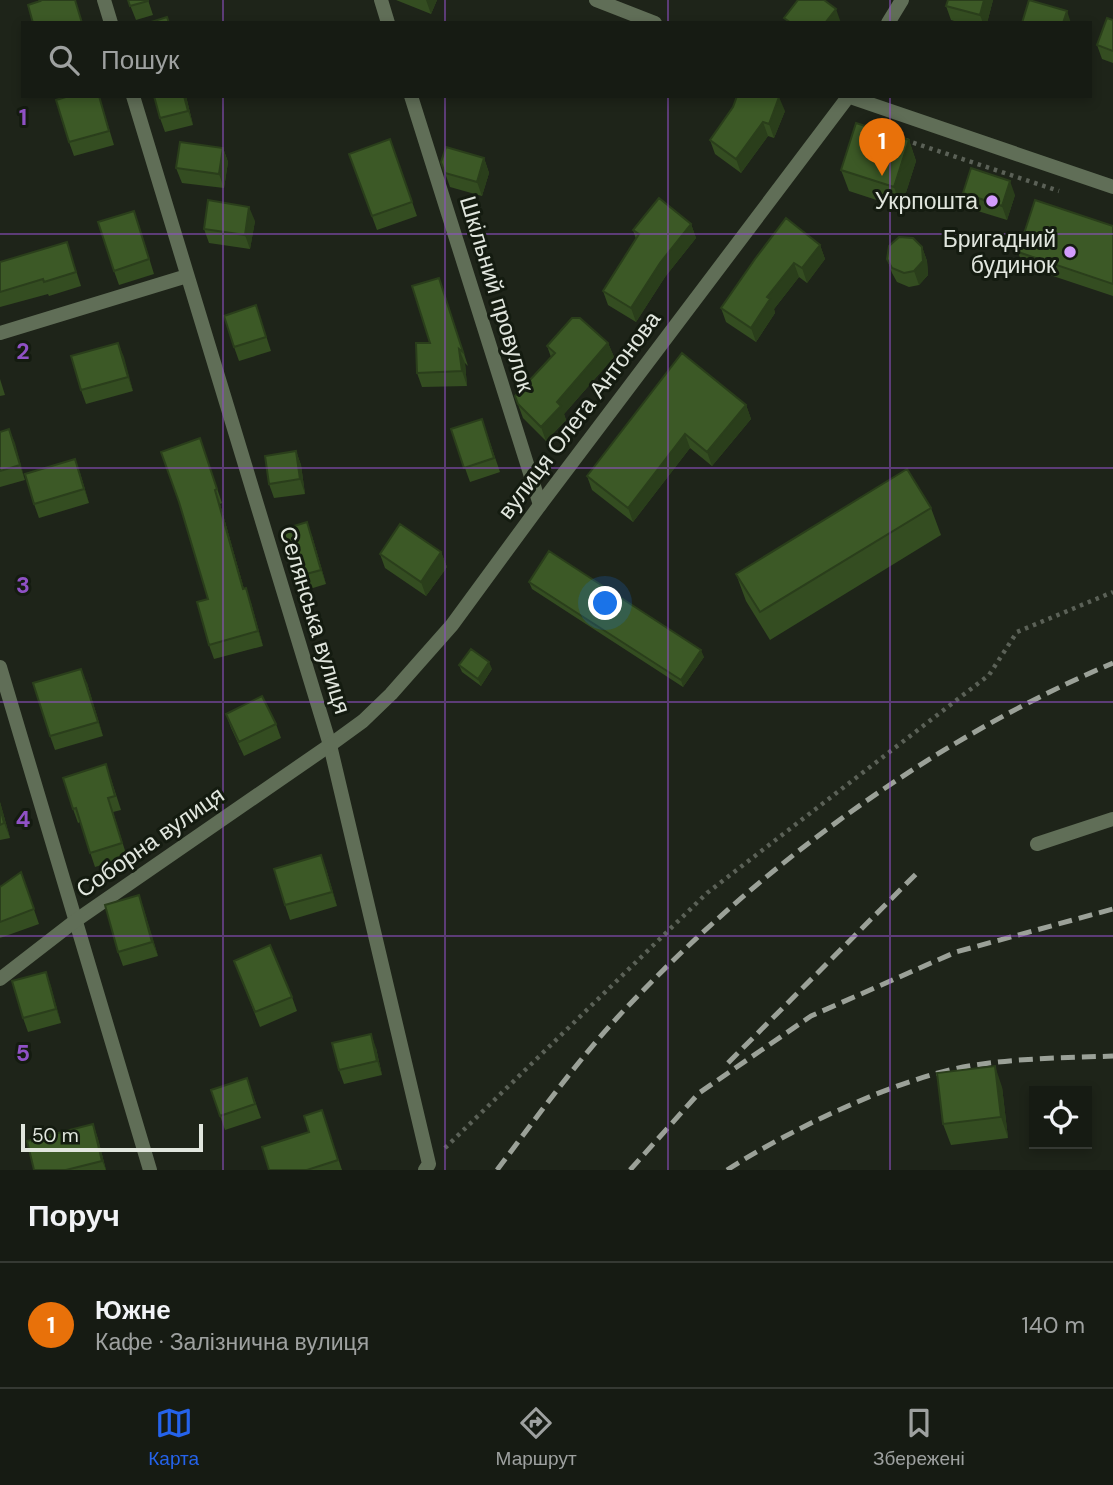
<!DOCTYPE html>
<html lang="uk">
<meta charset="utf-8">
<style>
body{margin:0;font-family:"DM Sans",sans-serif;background:#1f241c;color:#f1f3f6}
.controls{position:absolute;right:21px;bottom:21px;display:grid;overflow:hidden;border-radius:0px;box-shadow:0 4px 10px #0003}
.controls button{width:63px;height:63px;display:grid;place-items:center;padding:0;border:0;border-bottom:2px solid #353933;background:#161b13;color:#f1f3f6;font:35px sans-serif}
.scale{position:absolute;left:21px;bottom:18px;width:182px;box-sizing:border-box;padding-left:7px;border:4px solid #e1e6de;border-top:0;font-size:19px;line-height:24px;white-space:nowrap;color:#e1e6de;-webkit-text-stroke:5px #141b10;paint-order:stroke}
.you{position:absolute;left:606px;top:604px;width:24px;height:24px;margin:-18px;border:5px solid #fff;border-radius:50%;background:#1a73e8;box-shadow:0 0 0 10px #1a73e833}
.badge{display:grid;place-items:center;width:46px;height:46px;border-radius:50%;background:#2563eb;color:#fff;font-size:23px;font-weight:700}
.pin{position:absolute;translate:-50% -58px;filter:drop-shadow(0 2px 4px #0008)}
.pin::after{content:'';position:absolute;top:37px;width:24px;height:21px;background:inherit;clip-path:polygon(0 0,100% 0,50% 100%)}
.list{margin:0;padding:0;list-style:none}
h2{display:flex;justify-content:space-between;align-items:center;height:91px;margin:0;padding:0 28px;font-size:30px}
h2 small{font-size:23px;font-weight:400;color:#9ea1a0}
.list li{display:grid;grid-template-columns:46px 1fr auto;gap:21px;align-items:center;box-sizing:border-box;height:126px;padding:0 28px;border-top:2px solid #353933}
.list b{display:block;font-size:26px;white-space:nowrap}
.list p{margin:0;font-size:23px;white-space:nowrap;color:#9ea1a0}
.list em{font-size:23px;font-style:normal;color:#9ea1a0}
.icon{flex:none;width:38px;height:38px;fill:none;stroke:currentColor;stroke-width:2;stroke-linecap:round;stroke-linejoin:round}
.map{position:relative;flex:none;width:1113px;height:1170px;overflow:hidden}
.search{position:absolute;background:#161b13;box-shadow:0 4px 10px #0003;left:21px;right:21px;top:21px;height:77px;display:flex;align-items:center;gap:18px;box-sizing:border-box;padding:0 24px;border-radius:0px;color:#9ea1a0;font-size:26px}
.sheet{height:217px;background:#161b13}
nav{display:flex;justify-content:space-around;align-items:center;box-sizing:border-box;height:98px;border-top:2px solid #353933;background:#161b13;font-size:19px;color:#9ea1a0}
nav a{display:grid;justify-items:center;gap:4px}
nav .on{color:#2563eb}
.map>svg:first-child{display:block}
</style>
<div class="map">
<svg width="1113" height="1170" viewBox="0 0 1113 1170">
<rect width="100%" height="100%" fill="#1e2419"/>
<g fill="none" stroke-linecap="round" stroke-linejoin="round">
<path stroke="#5b6157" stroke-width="4.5" stroke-dasharray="3.5 5" stroke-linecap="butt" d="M905,140L1059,191
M445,1148L707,893L989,675L1017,632L1113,592"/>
<path stroke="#606e57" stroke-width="14" d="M1037,844L1113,819"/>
<path stroke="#606e57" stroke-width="14" d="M104,0L111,23
M381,0L388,23
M888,23L902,0
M133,96L330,745L429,1164L425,1170
M411,96L540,505
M0,333L187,276
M0,667L150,1170"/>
<path stroke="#606e57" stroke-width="14" d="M596,0L655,23
M847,96L1113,187
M0,979L75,921L330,745L363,721L391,694L452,625L540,505L848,97"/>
<path stroke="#9ba198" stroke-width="5" stroke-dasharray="14 7" stroke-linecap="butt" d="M728,1063L916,874
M497,1170C540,1113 581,1055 630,1004C764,863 934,739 1113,663
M630,1170L699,1093L811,1016L956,952L1113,909
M727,1170C789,1130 892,1081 963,1067C1012,1058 1063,1058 1113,1056"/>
</g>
<path fill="#344d21" d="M128,0H148L153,15L136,20Z
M396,0H437L431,14Z
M993,0L987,23H961L951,20L946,6Z
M1113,20V63L1102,59L1097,45Z
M99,96L114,145L74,156L69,142Z
M186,96L193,125L165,132L160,118Z
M785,111L774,138L768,136L741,173L715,154L710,140Z
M390,139L417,216L377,230L349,154Z
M909,140L916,161L901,208L849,191L841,170Z
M223,148L228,162L224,188L182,183L176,168Z
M484,158L489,173L482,196L450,187L441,162Z
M963,193L1015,195L1007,220L968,208Z
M255,221L250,249L209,243L204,229Z
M691,224L696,238L665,277L636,322L608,305L603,291L636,239L633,230Z
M139,225L154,274L119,285L114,271Z
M1113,226V296L1023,266L1018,252Z
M67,242L81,286L49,296L48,294L0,307V262Z
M820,245L825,259L807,283L799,277L774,309L775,313L756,342L726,322L721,308Z
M922,247L927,261L928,275L919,285L909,287L897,282L892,273L887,259Z
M444,292L468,366L465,363L467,386L422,387L417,373L430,343Z
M256,305L271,351L239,361L234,347Z
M118,343L133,391L86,404L81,390Z
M608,343L614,357L564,414L566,420L546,441L523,418L515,396L551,357L547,346Z
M0,379L5,395L0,396Z
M746,405L751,419L712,466L690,448L633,522L592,490L587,476Z
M482,419L500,472L470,482L451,429Z
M9,429L25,480L0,487V432Z
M200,438L222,503L220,504L244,589L251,603L263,646L214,659L209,645Z
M296,451L301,465L305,494L274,498L269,484Z
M80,473L89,503L39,518L34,504Z
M931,508L941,535L770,640L746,601L736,574Z
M312,536L326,584L300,592L295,577Z
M441,552L447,567L426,596L385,568L380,554Z
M529,582L704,657L683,687L532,589Z
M459,665L492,669L481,686L462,672Z
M87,683L103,736L55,750L50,736Z
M226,714L276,724L281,738L244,756L231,728Z
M111,779L121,810L113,812L127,857L95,867L80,822L78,823L73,809Z
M0,802L10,838L0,840Z
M326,869L337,906L290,920L285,905Z
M21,872L39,924L0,938V887Z
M139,895L158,956L123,966L118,952Z
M234,961L292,997L297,1011L260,1027Z
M46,972L61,1023L28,1032L23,1018Z
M376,1048L382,1075L344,1084L339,1070Z
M247,1078L261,1118L225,1130L211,1090Z
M1002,1087L1008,1138L951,1145L943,1124Z
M322,1110L342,1170H269L309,1132Z
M93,1124L98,1139L106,1170H34Z"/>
<path fill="#2a3e1b" d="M426,0H437L431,14Z
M984,0H993L987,23H983L980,15Z
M836,9L841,23H825Z
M1067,11L1071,23H1063Z
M184,96H186L193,125L188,111Z
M779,97L785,111L774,138L769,124Z
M763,122L768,136L741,173L736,159Z
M909,140L916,161L901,208L894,187Z
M223,148L228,162L224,188L219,174Z
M484,158L489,173L482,196L477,182Z
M1010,181L1015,195L1007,220L1002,206Z
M249,207L255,221L250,249L245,235Z
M691,224L696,238L665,277L636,322L631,308L660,263Z
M820,245L825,259L807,283L802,268Z
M922,247L927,261L928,275L919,285L914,271Z
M794,263L799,277L774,309L775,313L756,342L751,328L767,297Z
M118,343L124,357L133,391L128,377Z
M608,343L614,357L564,414L566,420L546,441L541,427L557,402Z
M459,349L465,363L467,386L462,371Z
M746,405L751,419L712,466L707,452Z
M9,429L15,443L25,480L20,465Z
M685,434L690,448L633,522L628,508Z
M296,451L301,465L305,494L300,479Z
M75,459L80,473L89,503L84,489Z
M215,490L220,504L248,603L243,589Z
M307,522L312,536L326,584L321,570Z
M441,552L447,567L426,596L421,582Z
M246,588L251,603L263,646L258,631Z
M701,650L704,657L683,687L681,680Z
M489,662L492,669L481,686L478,679Z
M81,669L87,683L103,736L98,722Z
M0,802L10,838L4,823L0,807Z
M321,855L326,869L337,906L332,892Z
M139,895L144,909L158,956L152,942Z
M46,972L51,986L61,1023L56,1009Z
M371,1034L376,1048L382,1075L377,1061Z
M995,1066L1002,1087L1008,1138L1001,1117Z
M93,1124L98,1139L106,1170L102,1161Z"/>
<path fill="#3c5926" stroke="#2a3e1b" stroke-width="2" d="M39,0H75L82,23H33L28,5L40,1Z
M128,0H148V1L130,6Z
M798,0H824L836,9L825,23H791L784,18Z
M948,0H984L980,15L946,6Z
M1029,0L1067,11L1063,23H1022Z
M167,17L169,23H148Z
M1107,18L1113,20V51L1097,45Z
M69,96H99L109,131L69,142L56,100Z
M154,96H184L188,111L160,118Z
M737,96L779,97L769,124L763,122L736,159L710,140L733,107Z
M856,123L909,140L894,187L841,170Z
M390,139L412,202L372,216L349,154Z
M180,142L223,148L219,174L176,168Z
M446,147L484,158L477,182L445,173L441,162Z
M971,168L1010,181L1002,206L963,193Z
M659,198L691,224L660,263L631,308L603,291L639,234L633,230Z
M208,200L249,207L245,235L204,229Z
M1035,200L1113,226V284L1018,252Z
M134,211L149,259L114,271L98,222Z
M786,218L820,245L802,268L794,263L767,297L770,299L751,328L721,308L755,259Z
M899,237L913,238L922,247L923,261L914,271L904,273L892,268L887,259L889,246Z
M67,242L76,272L44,282L43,279L0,292V262Z
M439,278L463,352L459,349L462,371L417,373L416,343H430L412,286Z
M256,305L266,337L234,347L224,316Z
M572,318H580L608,343L557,402L561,406L541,427L518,404L515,396L555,353L547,346Z
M118,343L128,377L81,390L71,356Z
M682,353L746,405L707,452L685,434L628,508L587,476Z
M482,419L494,458L464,468L451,429Z
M9,429L20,465L0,471V432Z
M200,438L217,489L215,490L243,589L246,588L258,631L209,645L197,602L208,599L179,502L161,452Z
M296,451L300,479L269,484L265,456Z
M75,459L84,489L34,504L25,474Z
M907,469L931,508L760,612L736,574Z
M307,522L321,570L295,577L281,530Z
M400,524L441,552L421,582L380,554Z
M549,551L701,650L681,680L529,582Z
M471,649L489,662L478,679L459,665Z
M81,669L98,722L50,736L33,683Z
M262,696L276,724L239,742L226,714Z
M106,764L115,796L108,798L122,843L90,853L76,808L73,809L63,778Z
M0,807L4,823L0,825Z
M321,855L332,892L285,905L274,869Z
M21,872L34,909L0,922V887Z
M139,895L152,942L118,952L105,905Z
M270,945L292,997L255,1012L234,961Z
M46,972L56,1009L23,1018L12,981Z
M371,1034L377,1061L339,1070L332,1043Z
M995,1066L1001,1117L943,1124L937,1073Z
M247,1078L255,1104L220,1116L211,1090Z
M322,1110L338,1160L307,1170H269L262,1147L309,1132L304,1116Z
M93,1124L102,1161L66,1170H34L27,1141Z"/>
<path fill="none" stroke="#8f51c5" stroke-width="2" stroke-opacity="0.55" d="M223,0V23M445,0V23M668,0V23M890,0V23M223,96V1170M445,96V1170M668,96V1170M890,96V1170M0,234H1113M0,468H1113M0,702H1113M0,936H1113"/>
<g fill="#d39cfd" stroke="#141b10" stroke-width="2.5">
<circle cx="992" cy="201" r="7"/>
<circle cx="1070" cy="252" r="7"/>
</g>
<g text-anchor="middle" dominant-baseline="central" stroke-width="6" stroke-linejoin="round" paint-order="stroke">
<g font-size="23" fill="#e1e6de" stroke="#141b10" text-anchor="end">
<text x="978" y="201">Укрпошта</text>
<text x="1056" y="239">Бригадний<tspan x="1056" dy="26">будинок</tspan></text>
</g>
<g font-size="23" fill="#e1e6de" stroke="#141b10">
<text transform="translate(497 294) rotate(73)">Шкільний провулок</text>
<text transform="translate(579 415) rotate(-53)">вулиця Олега Антонова</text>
<text transform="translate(315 620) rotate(73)">Селянська вулиця</text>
<text transform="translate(150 842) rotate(-35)">Соборна вулиця</text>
</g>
</g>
<g font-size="23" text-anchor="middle" font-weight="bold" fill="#8f51c5" stroke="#141b10" stroke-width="6" stroke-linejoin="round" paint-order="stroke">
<text x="23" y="125">1</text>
<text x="23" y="359">2</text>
<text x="23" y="593">3</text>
<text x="23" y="827">4</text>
<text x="23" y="1061">5</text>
</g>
</svg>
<div class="controls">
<button><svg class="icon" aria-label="locate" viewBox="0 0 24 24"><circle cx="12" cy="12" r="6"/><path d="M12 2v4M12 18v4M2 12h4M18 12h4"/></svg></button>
</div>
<div class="scale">50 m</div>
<div class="you"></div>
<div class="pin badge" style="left:882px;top:176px;background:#e8710a">1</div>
<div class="search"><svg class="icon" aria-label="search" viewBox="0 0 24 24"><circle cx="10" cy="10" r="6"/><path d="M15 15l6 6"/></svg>Пошук</div>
</div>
<section class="sheet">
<h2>Поруч<small></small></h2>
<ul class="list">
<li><span class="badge" style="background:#e8710a">1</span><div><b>Южне</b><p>Кафе · Залізнична вулиця</p></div><em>140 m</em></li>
</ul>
</section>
<nav>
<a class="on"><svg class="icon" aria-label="map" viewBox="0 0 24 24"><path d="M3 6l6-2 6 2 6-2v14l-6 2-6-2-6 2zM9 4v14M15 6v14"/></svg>Карта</a>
<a><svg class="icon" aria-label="directions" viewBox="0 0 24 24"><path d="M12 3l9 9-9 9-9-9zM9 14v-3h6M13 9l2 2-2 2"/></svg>Маршрут</a>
<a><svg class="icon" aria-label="saved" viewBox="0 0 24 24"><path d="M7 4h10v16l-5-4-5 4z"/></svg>Збережені</a>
</nav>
